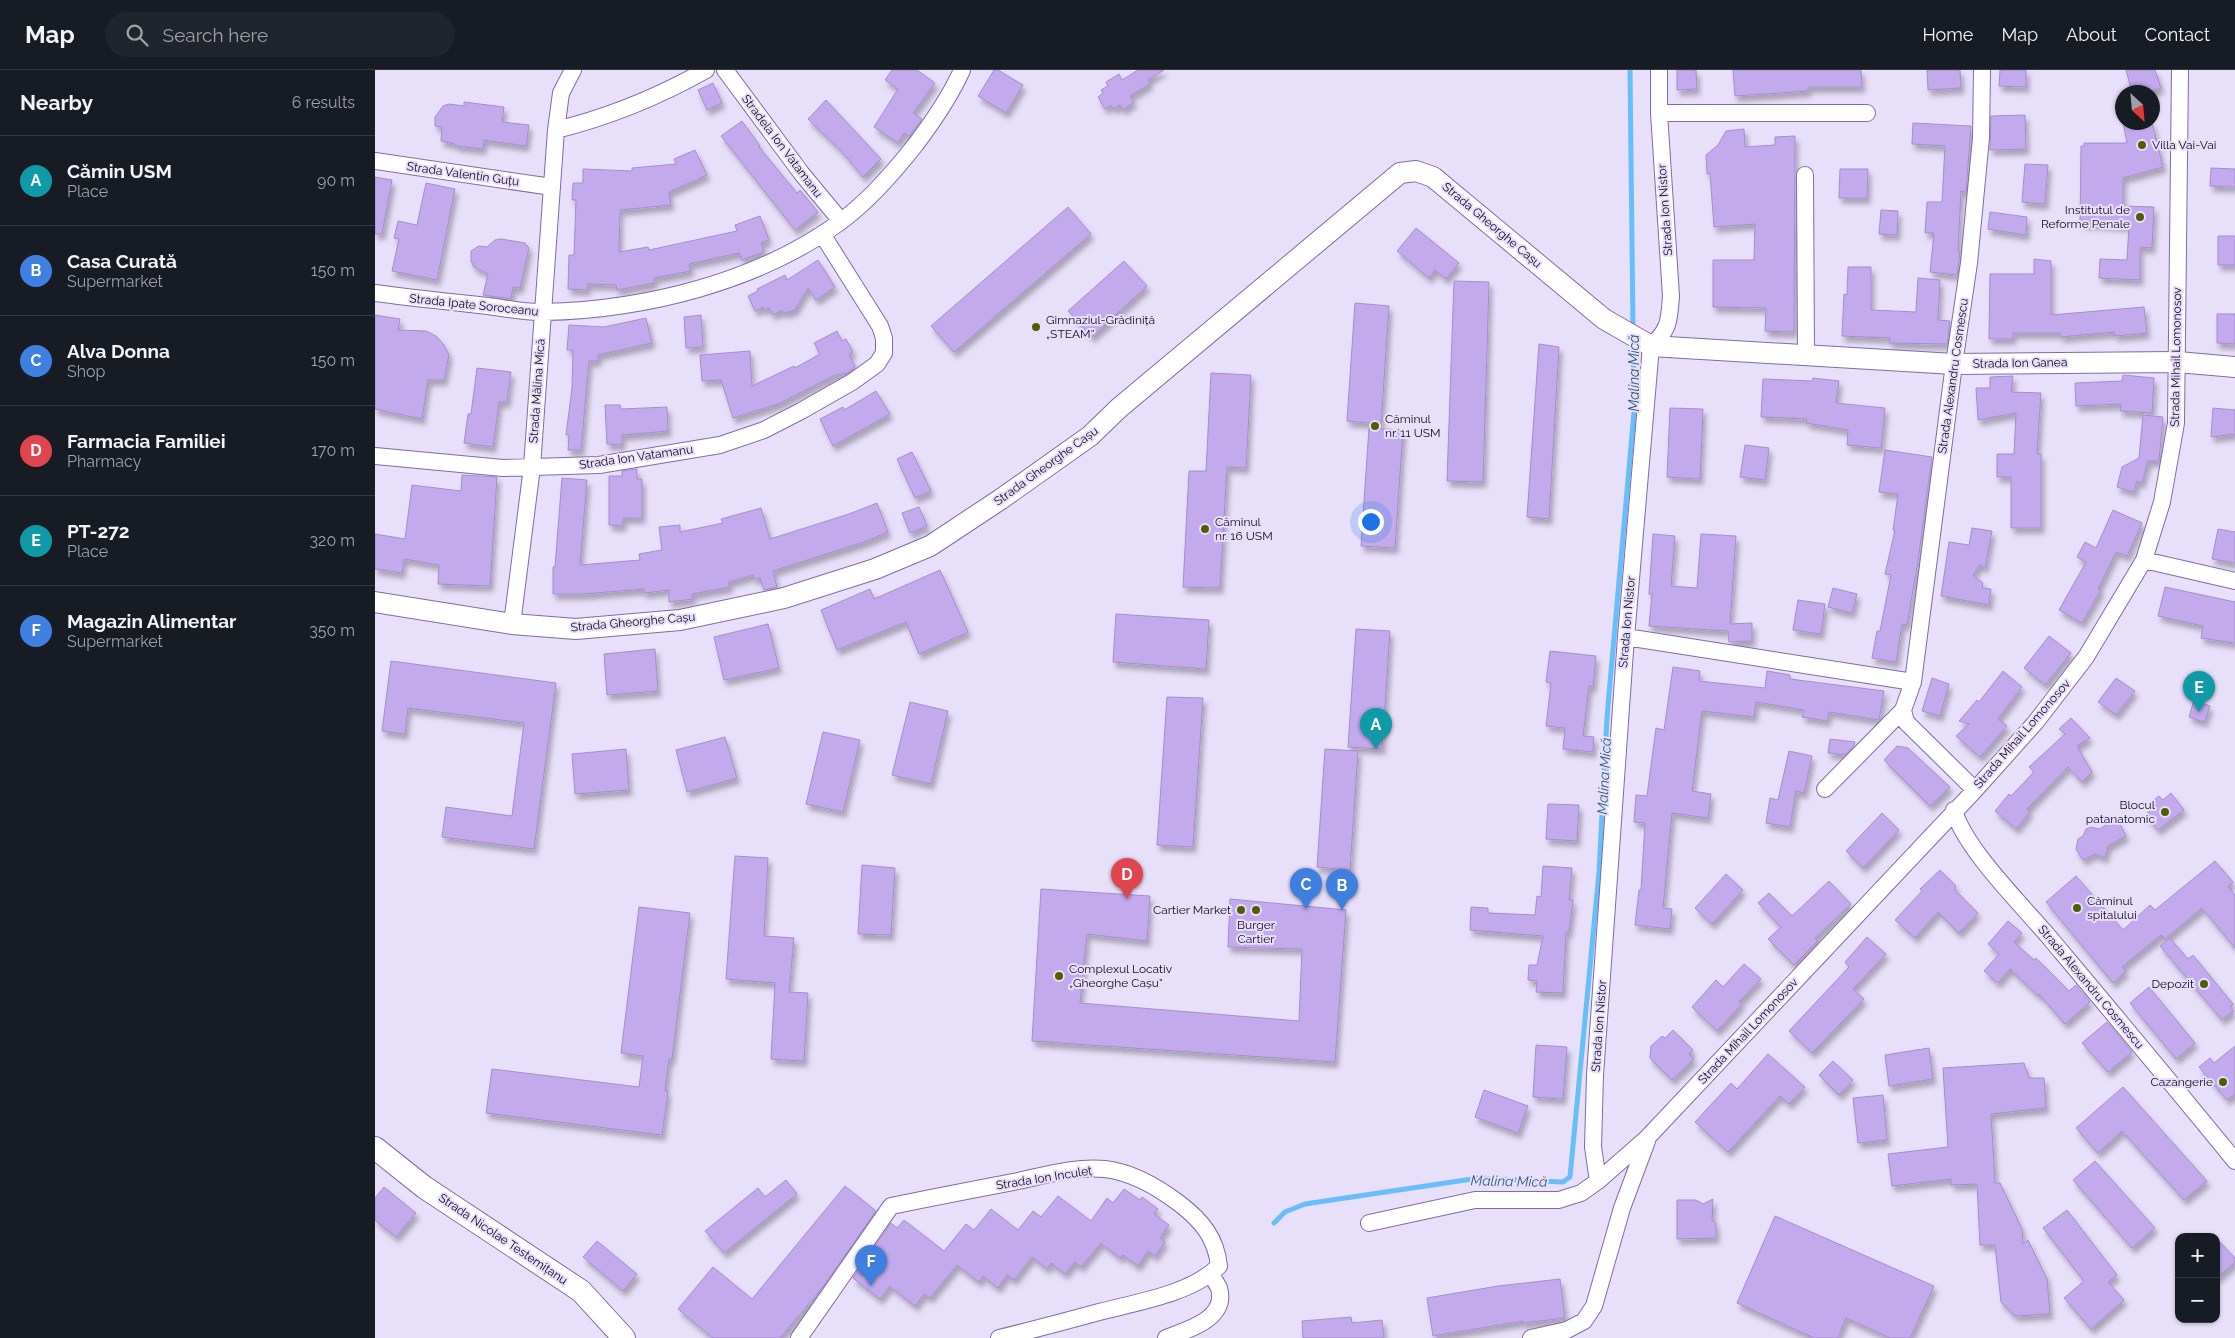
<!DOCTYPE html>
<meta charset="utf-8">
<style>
body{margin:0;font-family:Raleway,sans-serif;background:#20242c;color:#f1f3f6}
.controls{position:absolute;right:15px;bottom:15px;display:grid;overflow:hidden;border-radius:10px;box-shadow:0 1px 4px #0004}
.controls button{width:45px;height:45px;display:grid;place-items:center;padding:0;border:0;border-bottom:1px solid #363941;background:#171b24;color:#f1f3f6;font:25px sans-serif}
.compass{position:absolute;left:1740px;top:15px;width:45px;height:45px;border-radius:50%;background:#171b24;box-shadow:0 1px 4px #0004;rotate:154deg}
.you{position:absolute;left:995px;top:451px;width:18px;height:18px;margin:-12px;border:4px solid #fff;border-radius:50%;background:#1a73e8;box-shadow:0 0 0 8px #1a73e833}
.badge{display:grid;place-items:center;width:32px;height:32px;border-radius:50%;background:#d93025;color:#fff;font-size:16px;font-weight:700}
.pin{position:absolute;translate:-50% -41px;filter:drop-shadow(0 1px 2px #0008)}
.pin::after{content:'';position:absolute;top:26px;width:18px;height:15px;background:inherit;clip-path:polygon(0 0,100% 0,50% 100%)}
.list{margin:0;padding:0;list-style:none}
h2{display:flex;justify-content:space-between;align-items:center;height:65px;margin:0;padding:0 20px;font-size:21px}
h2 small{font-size:16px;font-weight:400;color:#9ea1a6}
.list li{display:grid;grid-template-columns:32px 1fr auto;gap:15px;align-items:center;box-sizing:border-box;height:90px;padding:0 20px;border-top:1px solid #363941}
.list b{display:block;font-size:19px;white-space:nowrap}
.list p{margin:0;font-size:16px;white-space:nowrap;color:#9ea1a6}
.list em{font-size:16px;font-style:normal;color:#9ea1a6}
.icon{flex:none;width:28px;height:28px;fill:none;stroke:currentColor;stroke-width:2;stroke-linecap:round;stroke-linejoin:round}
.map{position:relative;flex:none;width:1860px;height:1268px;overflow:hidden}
header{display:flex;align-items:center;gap:30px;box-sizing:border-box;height:70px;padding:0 25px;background:#171b24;border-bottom:1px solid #363941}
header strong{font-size:24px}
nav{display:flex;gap:28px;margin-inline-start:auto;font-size:18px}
.search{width:350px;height:45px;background:#20242c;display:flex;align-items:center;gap:12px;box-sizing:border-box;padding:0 18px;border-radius:28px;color:#9ea1a6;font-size:19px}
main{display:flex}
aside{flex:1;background:#171b24}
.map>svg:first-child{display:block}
</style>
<header>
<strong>Map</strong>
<div class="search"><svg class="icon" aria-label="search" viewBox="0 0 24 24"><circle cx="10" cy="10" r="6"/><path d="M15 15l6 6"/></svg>Search here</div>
<nav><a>Home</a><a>Map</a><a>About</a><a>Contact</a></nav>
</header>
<main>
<aside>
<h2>Nearby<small>6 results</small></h2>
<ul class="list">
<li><span class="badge" style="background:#0f9aa8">A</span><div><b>Cămin USM</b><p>Place</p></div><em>90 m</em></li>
<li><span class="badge" style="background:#3f7fe0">B</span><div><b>Casa Curată</b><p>Supermarket</p></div><em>150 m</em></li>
<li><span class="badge" style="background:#3f7fe0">C</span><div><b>Alva Donna</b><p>Shop</p></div><em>150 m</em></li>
<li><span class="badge" style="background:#e0444e">D</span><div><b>Farmacia Familiei</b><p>Pharmacy</p></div><em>170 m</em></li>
<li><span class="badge" style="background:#0f9aa8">E</span><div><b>PT-272</b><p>Place</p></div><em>320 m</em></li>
<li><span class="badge" style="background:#3f7fe0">F</span><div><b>Magazin Alimentar</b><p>Supermarket</p></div><em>350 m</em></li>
</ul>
</aside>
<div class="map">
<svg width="1860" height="1268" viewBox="0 0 1860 1268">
<defs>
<filter id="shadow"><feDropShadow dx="3" dy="5.5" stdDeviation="2.5" flood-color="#0004"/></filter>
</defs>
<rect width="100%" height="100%" fill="#e8dffa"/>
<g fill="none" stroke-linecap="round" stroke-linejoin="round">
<path stroke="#68bef9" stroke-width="5" d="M1255,0L1258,259
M899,1153L910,1142L930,1134L1104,1108L1188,1112L1195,1107L1224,802L1232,647L1259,342L1258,273"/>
</g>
<path fill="#c2aaed" stroke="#a48dcd" filter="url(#shadow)" d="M517,0H542L560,13L538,43L547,49L534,66L529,63L523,73L499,57L523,19L510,10Z
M619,0H623L648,15L631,43L603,26Z
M763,0H789L773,10L775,14L755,26L759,32L748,40L745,35L739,39L736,35L730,39L723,27L728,23L726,20L733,16L731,12L744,4L747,10Z
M1302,0H1321L1322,19L1302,20Z
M1358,0H1486L1487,17H1433V21L1360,26Z
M1552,0H1585L1586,18L1553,20Z
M1625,0H1651V17L1624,16Z
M1751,0H1780L1786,18L1774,22H1757Z
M338,13L347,33L332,40L323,20Z
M451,30L506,89L488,107L468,83L433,49Z
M89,32L129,37L127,52L154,55L151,76L109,70L108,79L81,76L80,74L66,71L67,57L60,56V47L68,36L74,34L89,36Z
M1650,45L1651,79L1615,80L1616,46Z
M367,51L385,76L384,77L422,123L425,120L443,142L420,160L346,66Z
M1748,52H1777L1788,97L1748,108V136L1779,137L1777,178L1765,177V210L1724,208L1725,189L1752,190L1754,156L1705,153L1706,76H1709V73H1752Z
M1538,53L1596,56L1591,122L1586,121L1583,181L1585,182L1582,205L1555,202L1559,163H1550L1552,132H1567L1570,76L1537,74Z
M1369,59L1370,77L1400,75V67L1420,66L1419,262L1390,261L1391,238L1338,237V190H1379L1380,154L1339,157L1335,103L1332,104L1331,85L1343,75L1351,61Z
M320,80L332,105L294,122L296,135L245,140L244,182L273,177L274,180L362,161L360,155L385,146L394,170L386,173L389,182L367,190L364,183L314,194L316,201L279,208V213L242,220L241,215L213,214L212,220L193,219L194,185H199L201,130H197L198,113H208V99L257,101V98L301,94L299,89Z
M1650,94L1673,95L1670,134L1647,132Z
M1836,98L1860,99V117L1835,116Z
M1465,99H1493L1492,128H1464Z
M0,107L17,110L7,164H0Z
M51,113L80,119L62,210L17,201L24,169L19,168L23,151L42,155Z
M693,137L716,164L579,282L556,256Z
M1506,140L1523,141L1522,165L1504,164Z
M1615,142L1652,147L1651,165L1613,159Z
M1041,158L1084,193L1071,209L1060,200L1054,208L1022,181Z
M1843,166H1860V195H1843Z
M126,169L150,173L154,178L145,218L138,217L136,229L108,225L113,204L99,197L96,191V181L104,176L112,177L120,170Z
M1659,189L1676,191V245L1769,237L1772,263L1740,266L1739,262L1686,267L1685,263H1638V269H1614L1615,204H1659Z
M443,190L460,217L441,230L433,218L420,240L409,243L407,240L398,245L394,238L389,240L388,237L380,241L373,226L383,221L382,219L410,205L412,210Z
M749,191L772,216L717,267L693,241Z
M1473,197H1496V240L1541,242L1543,208L1565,210L1563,250L1575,251L1572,274L1514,273L1515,268L1467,266L1469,224L1472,225Z
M1079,211L1114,212L1108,412L1072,411Z
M980,233L1014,236L1006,354L972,351Z
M1842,244H1860V274L1842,273Z
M0,245L25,249L23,260L51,261L61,266L69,275L74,285L69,310H53L47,349L0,339Z
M326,245L328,277L311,278L309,247Z
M271,248L277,273L223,285V291H214L206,380H193L194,365H191L197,318L198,280H192L194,255L229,257Z
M462,261L467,271L471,269L478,282L474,285L480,296L473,303L460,305L403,334L358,348L346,310L327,311L325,285L375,281L377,316L419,296L420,298L445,284L439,273Z
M1164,274L1184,277L1174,449L1152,447Z
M102,298L136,302L132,332H124L118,377L89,373L93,344H96Z
M836,303L876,305L871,398L852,397L845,518L808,517L814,401H831Z
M1748,305L1779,308L1777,343L1745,341L1746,334L1701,336L1700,313L1747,311Z
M1638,306L1636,322L1666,323L1662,384H1666V458H1636V407H1622V384H1639L1641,343L1603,350L1601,318H1615V307Z
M1438,308L1464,311L1461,333L1510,338L1506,378L1472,375L1473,360L1431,353L1432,349L1386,347L1388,309L1437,311Z
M501,321L515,344L458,376L445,349L468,337L469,340Z
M230,335H245L246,339L292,337L293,361L247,365V375L232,374Z
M1295,338L1328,339L1325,409L1292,407Z
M1838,338L1860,340V364L1836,367Z
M1768,345L1788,347L1784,391H1773L1767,413L1762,411L1759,422L1742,417L1747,397L1764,388Z
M994,358L1028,360L1020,478L986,476Z
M1370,375L1394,378L1390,410L1365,407Z
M1510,380L1557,387L1543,491L1532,555L1527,554L1521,592L1497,588L1502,561H1505L1516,505L1510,504L1520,460H1518L1523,424L1504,422Z
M537,382L556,421L540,428L522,389Z
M262,399V409H267V448H248V456L234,455V406H247V401Z
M87,405L122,407L115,516L63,514L64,495L29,489L27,503L0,499V464L30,469L37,415L86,421Z
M187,408L212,410L205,495L265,490L264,484L287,480L284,457L305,455V462L348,453L346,449L386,438L395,469L474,444L502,433L513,462L489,472L398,501L402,517L389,520L385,508L379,509L378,505L354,512L355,517L317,524L318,529L294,532V520L269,523V519L208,524H178V497H180Z
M544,437L552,456L535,463L527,443Z
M1738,440L1767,453L1752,486L1741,482L1723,519L1726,520L1707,553L1684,540L1711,492L1702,487L1710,472L1721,478Z
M1597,458L1617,461L1610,498L1605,495L1598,505L1608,513L1607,518L1616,519L1614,535L1566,526L1574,472L1594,475Z
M1843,459L1860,462V493L1837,489Z
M1278,464L1300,466L1296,516L1322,518L1326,464L1361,466L1355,554L1377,553V571L1354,572L1353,561L1274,556L1277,524H1274Z
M565,500L593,562L544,584L531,552L462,580L446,540L495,519L499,529Z
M1790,517L1860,532V573L1826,568L1828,556L1783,546Z
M1458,518L1482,524L1477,543L1453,537Z
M1423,530L1450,534L1446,564L1418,560Z
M741,544L834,550L831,599L738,592Z
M393,554L404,598L349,610L339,567Z
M981,559L1015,561L1007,679L973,677Z
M1674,566L1696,583L1670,615L1649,598Z
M280,579L283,621L232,625L229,584Z
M1175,581L1221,586L1218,617L1214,616L1208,666L1219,667L1218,682L1188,679L1190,658L1171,656L1176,613L1171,612Z
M16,591L181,613L159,779L67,767L71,737L137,746L149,653L33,638L30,664L7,661Z
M1298,597L1325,601L1324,611L1390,618L1392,601L1415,605V609L1509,621L1504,650L1454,642L1452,651L1427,647L1429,640L1381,632L1379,647L1327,641L1317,721L1336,724L1333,748L1297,743L1288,838L1297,839L1295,859L1260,855L1264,820H1266L1270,753L1259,752L1261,725L1272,726L1281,658L1289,660Z
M1628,601L1647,617L1623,649L1632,656L1605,687L1581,666L1594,654L1584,651L1602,630L1604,632Z
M1557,608L1574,614L1565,646L1547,641Z
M1741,608L1760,621L1741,645L1723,632Z
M792,627L828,628L818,777L782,775Z
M1819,630L1835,636L1829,652L1814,647Z
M535,632L573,641L556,714L517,705Z
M1696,648L1715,668L1702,676L1717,702L1707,712L1693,697L1652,739L1655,742L1641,759L1620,741L1634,724L1636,726L1659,702L1654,697L1690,664L1684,659Z
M448,662L485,670L468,742L431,734Z
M350,667L362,708L312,722L301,680Z
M1455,669L1480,672L1479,675L1470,685L1453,683Z
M1522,676L1533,678L1575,717L1555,736L1509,690Z
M251,679L254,720L200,724L197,684Z
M950,679L983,681L975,800L942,797Z
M1414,681L1437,686L1429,723L1421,721L1415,757L1391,753L1395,728L1403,730Z
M1796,723L1809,740L1783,760L1770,745L1778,738L1774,734L1784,726L1788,730Z
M1173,734L1204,735L1202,771L1171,769Z
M1507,743L1524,760L1488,798L1471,781Z
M1742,749L1751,766L1733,776L1730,788L1720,784L1708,790L1701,779L1703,769L1708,766L1711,759L1716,757L1724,759Z
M360,786L393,788L389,866L419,868L414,922L433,923L429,991L396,989L400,913L351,909Z
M1840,791L1858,812L1853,817L1860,825V878L1827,838L1790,869L1786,865L1747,897L1751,901L1738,913L1671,832L1701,806L1748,860L1775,835L1780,840Z
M487,795L520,798L516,865L483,864Z
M1168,796L1197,798L1194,830H1198L1194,862H1191L1188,923L1161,922L1162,911L1153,910L1154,895H1162L1168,866L1095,860L1096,837L1113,838V843L1160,845L1162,826L1166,827Z
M1565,800L1581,816L1579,819L1603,843L1584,863L1563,842L1540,868L1520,850L1547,821L1545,819Z
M1351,804L1368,820L1337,854L1320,838Z
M1454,811L1476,834L1440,868L1443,871L1419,895L1393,869L1406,857L1383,833L1394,823L1417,846Z
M666,819L775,826L772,871L712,864L705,933L924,951L927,879L853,877L855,829L971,840L960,992L657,971Z
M264,837L315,843L297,989H294L290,1021H293L287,1065L111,1043L117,999L264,1017L268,986L246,983Z
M1633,851L1647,863L1639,872L1659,890L1661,888L1694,921L1701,915L1715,932L1690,954L1664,924L1663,926L1635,899L1623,913L1609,901L1624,884L1613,874Z
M1492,867L1511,884L1478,919L1489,929L1437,983L1414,961L1474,897L1470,892Z
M1795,868L1813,889L1818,885L1858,934L1855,937L1858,941L1847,950L1785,876Z
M1369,894L1386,909L1364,932L1367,934L1342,961L1317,937L1341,910L1348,917Z
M1774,917L1820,973L1801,989L1755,933Z
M1732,952L1757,982L1733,1002L1707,973Z
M1298,960L1318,980L1314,984L1319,989L1297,1010L1275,988L1276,976L1287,966L1290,968Z
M1161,975L1192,977L1188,1029L1158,1027Z
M1860,976V1024L1852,1030L1824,997L1835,988L1839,993Z
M1554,978L1558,1009L1514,1016L1510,985Z
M1393,984L1430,1017L1414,1034L1405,1026L1353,1082L1320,1052L1356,1013L1362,1019Z
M1458,991L1478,1010L1464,1025L1444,1005Z
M1649,993L1654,1008H1669L1671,1038L1616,1044L1620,1113H1625L1647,1159L1648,1174L1653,1170L1672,1209L1675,1244L1640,1246L1626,1232L1620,1175H1605L1602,1114L1576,1115V1109L1517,1116L1513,1084L1573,1077L1568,998Z
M1748,1017L1832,1111L1809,1130L1747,1061L1723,1083L1701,1058Z
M1109,1020L1153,1036L1143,1063L1100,1047Z
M1508,1025L1512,1070L1483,1073L1478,1028Z
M1720,1091L1780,1158L1757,1178L1698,1110Z
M411,1110L422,1124L349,1183L330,1161L383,1118L390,1127Z
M470,1116L501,1141L447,1218L405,1268H338L303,1239L338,1197L377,1229Z
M9,1117L41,1143L21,1167L0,1150V1128Z
M749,1119L765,1130L767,1127L783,1139L779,1144L794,1155L785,1168L790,1172L780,1186L773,1181L763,1196L748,1185L745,1188L726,1173L706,1197L700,1192L690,1204L676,1193L672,1199L657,1187L639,1210L632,1205L623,1218L608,1206L604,1212L582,1195L555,1228L549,1224L540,1236L515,1216L505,1229L478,1208L516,1153L522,1158L529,1150L569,1181L591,1154L599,1160L616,1139L643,1160L658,1141L666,1147L683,1126L716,1151L732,1128L738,1133Z
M1338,1129L1337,1150L1341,1153V1168L1302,1169V1130H1321L1328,1134Z
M1692,1140L1742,1205L1733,1212L1749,1230L1716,1259L1689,1228L1709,1211L1668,1158Z
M1400,1146L1559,1216L1535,1268H1515L1471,1248L1463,1268H1439L1362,1233Z
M1841,1168L1860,1188V1192L1841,1209Z
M222,1171L262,1204L248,1221L208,1187Z
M1185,1209L1190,1248L1148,1253V1251L1058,1266L1052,1228L1123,1216Z
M976,1247L977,1253L1007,1250L1009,1268H928L927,1251Z"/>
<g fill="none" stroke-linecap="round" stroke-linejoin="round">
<g stroke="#816aa7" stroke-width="18">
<path id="minor" d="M350,0L427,104L466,151
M1284,43H1492
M181,60C234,47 283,27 331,0
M0,91L177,117
M1430,105L1431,285
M0,223C37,228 75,232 113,236C131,238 150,243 169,242C269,240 383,212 465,152C494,131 519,102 541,74C559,50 575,27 587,0
M0,386L128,398L224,395L345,375L389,360L426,341L477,312L502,294L509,283V268L505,256L447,164
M1769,490L1860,511
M137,554L157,397L181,60L186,23L198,0
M1251,567L1538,612
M1450,719L1528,640
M1600,720L1531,652L1528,640L1538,612L1579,294L1594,193L1606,68L1607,0
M1579,740C1589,778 1647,835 1674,867C1736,941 1799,1016 1860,1091
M1223,1111L1218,1077L1220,1005L1251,567L1276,276C1295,259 1294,250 1296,226L1284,43V0
M994,1153L1100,1130H1184L1206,1123L1223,1111L1272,1068L1600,720L1660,653L1711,587L1769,490L1787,432L1801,353L1805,0
M424,1268L516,1136C559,1127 601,1119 643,1111C671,1105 701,1096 730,1099C756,1102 784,1118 805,1134C827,1151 841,1168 844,1196C816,1224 762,1232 724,1242C691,1251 658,1260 624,1268
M791,1268C812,1260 853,1249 844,1218C842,1214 838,1208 836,1204
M1156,1268L1192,1260L1209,1251L1219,1236L1247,1138L1272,1071"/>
</g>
<g stroke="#816aa7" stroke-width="22">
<path id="tertiary" d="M0,532L137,554L201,559L305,550L409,528L500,499L555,476L626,429L715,366L744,338L1025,103L1041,101L1058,107L1229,249L1276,276L1579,294L1803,292L1860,297"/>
</g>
<g stroke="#816aa7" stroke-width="24">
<path id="secondary" d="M0,1078L49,1117L206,1221L249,1268"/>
</g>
<use href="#minor" stroke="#fff" stroke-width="16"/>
<use href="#tertiary" stroke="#fff" stroke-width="20"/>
<use href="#secondary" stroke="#fff" stroke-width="22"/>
</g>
<g fill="#4e5e00" stroke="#e8dffa" stroke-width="2">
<circle cx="1767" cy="75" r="5"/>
<circle cx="1765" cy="147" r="5"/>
<circle cx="661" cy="257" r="5"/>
<circle cx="1000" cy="356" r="5"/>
<circle cx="830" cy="459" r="5"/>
<circle cx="1790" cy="742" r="5"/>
<circle cx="1702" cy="838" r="5"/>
<circle cx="866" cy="840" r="5"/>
<circle cx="881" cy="840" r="5"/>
<circle cx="684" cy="906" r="5"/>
<circle cx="1829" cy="914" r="5"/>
<circle cx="1848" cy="1012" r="5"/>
</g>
<g text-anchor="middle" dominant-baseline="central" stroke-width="4" stroke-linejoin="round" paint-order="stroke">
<g font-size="12" fill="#130920" stroke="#e8dffa" text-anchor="start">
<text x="1777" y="75">Villa Vai-Vai</text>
<text x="1755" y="140" text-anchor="end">Institutul de<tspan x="1755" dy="14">Reforme Penale</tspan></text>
<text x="671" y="250">Gimnaziul-Grădiniță<tspan x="671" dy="14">„STEAM”</tspan></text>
<text x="1010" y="349">Căminul<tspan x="1010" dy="14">nr. 11 USM</tspan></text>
<text x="840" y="452">Căminul<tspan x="840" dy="14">nr. 16 USM</tspan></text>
<text x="1780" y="735" text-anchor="end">Blocul<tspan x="1780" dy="14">patanatomic</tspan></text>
<text x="1712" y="831">Căminul<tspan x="1712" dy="14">spitalului</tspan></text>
<text x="856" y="840" text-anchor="end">Cartier Market</text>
<text x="881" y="855" text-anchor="middle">Burger<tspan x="881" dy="14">Cartier</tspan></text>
<text x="694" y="899">Complexul Locativ<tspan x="694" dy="14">„Gheorghe Cașu”</tspan></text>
<text x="1819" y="914" text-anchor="end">Depozit</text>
<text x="1838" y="1012" text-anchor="end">Cazangerie</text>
</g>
<g font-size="12" fill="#130920" stroke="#e8dffa">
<text transform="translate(407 76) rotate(53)">Stradela Ion Vatamanu</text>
<text transform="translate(88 104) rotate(8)">Strada Valentin Guțu</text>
<text transform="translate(1290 140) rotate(-94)">Strada Ion Nistor</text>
<text transform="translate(1117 155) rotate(40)">Strada Gheorghe Cașu</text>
<text transform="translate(99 235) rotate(6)">Strada Ipate Soroceanu</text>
<text transform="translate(1801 287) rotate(-89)">Strada Mihail Lomonosov</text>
<text transform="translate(1645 293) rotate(-1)">Strada Ion Ganea</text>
<text transform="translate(1578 306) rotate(-82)">Strada Alexandru Cosmescu</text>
<text transform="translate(162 321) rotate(-86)">Strada Mălina Mică</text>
<text transform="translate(261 387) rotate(-8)">Strada Ion Vatamanu</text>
<text transform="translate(671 396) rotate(-36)">Strada Gheorghe Cașu</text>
<text transform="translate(258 552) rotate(-5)">Strada Gheorghe Cașu</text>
<text transform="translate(1252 552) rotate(-85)">Strada Ion Nistor</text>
<text transform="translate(1647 664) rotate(-49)">Strada Mihail Lomonosov</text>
<text transform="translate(1716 917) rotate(50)">Strada Alexandru Cosmescu</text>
<text transform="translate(1224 956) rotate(-86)">Strada Ion Nistor</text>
<text transform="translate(1373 961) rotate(-47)">Strada Mihail Lomonosov</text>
<text transform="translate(669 1108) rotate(-9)">Strada Ion Inculeț</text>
<text transform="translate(128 1169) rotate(34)">Strada Nicolae Testemițanu</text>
</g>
<g font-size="14" font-style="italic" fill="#2d5a79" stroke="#e8dffa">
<text transform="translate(1259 303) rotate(-90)">Malina Mică</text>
<text transform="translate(1229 706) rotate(-87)">Malina Mică</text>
<text transform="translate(1134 1111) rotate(1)">Malina Mică</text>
</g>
</g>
</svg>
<div class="controls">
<button>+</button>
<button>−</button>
</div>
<svg class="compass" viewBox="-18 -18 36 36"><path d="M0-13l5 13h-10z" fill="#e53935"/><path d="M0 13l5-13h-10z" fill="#9ea1a6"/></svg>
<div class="you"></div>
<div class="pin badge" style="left:1001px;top:679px;background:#0f9aa8">A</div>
<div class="pin badge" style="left:967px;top:840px;background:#3f7fe0">B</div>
<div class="pin badge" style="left:931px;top:839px;background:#3f7fe0">C</div>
<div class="pin badge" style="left:752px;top:829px;background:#e0444e">D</div>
<div class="pin badge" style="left:1824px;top:642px;background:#0f9aa8">E</div>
<div class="pin badge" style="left:496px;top:1216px;background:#3f7fe0">F</div>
</div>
</main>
